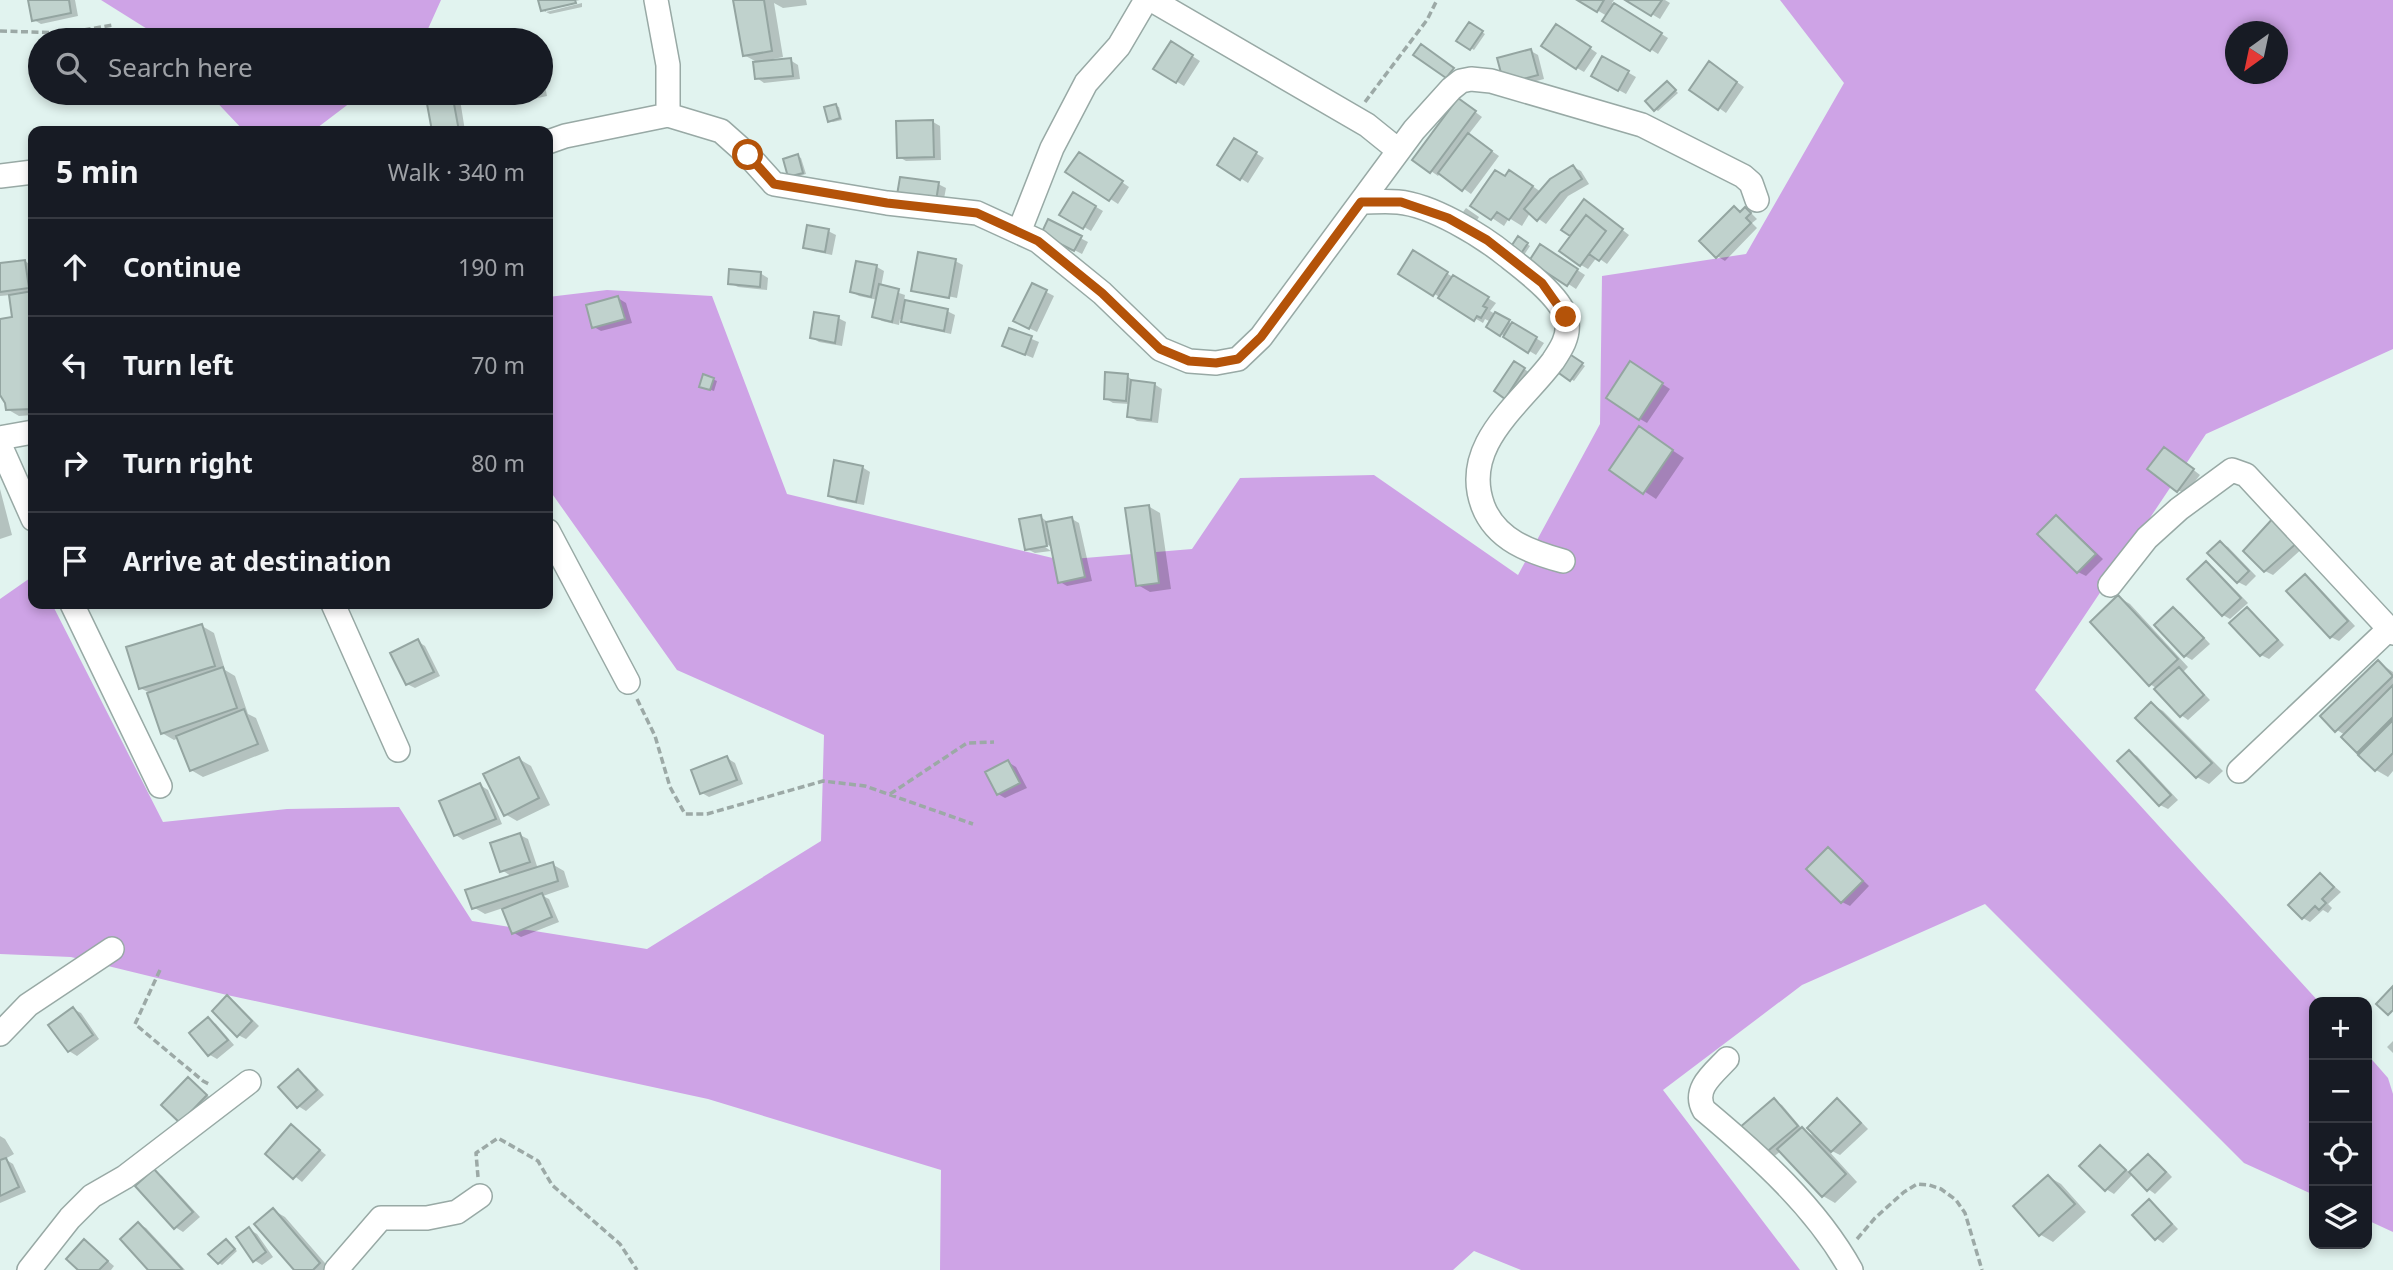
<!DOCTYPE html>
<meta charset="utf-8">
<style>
body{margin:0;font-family:"Noto Sans",sans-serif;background:#20242c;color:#f1f3f6}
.controls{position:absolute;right:21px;bottom:21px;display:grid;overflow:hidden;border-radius:14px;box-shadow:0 4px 10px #0003}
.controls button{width:63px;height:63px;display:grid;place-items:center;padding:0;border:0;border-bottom:2px solid #363941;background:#171b24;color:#f1f3f6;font:35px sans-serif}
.compass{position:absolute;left:2225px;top:21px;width:63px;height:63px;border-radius:50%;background:#171b24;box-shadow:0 4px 10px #0003;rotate:213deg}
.stop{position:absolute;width:21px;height:21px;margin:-16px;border:5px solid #b45309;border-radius:50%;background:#fff}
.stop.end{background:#b45309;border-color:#fff;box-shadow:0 2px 7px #0008}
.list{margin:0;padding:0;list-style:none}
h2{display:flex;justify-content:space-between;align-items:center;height:91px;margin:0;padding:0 28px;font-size:30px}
h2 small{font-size:23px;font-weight:400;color:#9ea1a6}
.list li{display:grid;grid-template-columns:46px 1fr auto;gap:21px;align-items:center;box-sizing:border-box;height:98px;padding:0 28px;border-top:2px solid #363941}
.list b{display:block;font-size:26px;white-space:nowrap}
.list em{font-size:23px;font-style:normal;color:#9ea1a6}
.icon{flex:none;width:38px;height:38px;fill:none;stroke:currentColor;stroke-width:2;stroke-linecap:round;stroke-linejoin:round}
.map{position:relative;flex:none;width:2393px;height:1270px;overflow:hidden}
.search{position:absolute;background:#171b24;box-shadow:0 4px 10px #0003;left:28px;top:28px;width:525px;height:77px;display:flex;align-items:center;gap:18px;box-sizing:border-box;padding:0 24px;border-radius:38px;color:#9ea1a6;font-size:26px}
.panel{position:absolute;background:#171b24;box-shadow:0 4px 10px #0003;left:28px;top:126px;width:525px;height:483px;border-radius:14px}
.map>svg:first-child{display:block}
</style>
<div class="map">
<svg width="2393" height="1270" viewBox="0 0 2393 1270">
<rect width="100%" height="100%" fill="#e1f3ef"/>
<path fill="#cea3e6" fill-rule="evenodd" d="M101,0H441L423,40H160L152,32Z
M1780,0H2393V349L2206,434L2035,690L2319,1002H2314V1195L2244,1163L1985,904L1802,985L1663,1090L1800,1270H1521L1474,1251L1453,1270H940L941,1170L708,1099L227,995L71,957L0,954V599L33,576V604H52L163,822L287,809L399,807L472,921L647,949L821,841L824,735L677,670L548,488V297L607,290L712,296L787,494L1061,560L1192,549L1240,478L1374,475L1518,575L1600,424L1602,276L1746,254L1844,83ZM2236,32H2278V74H2236Z
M208,93H363L313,131H244Z
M2367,1054L2388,1078L2393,1094V1232L2367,1220Z"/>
<path fill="#0003" d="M30,0H75L78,16L41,24L34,20Z
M540,0H580L546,8V12L582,3V7L550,14L542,10Z
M735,0H806L807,5L783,8L774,3L783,57L773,59V62L790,60L798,65L800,79L764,83L757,78L755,61L744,55Z
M1580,0H1614L1612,3L1668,38L1658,54L1605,20L1607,16Z
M1628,0H1665L1670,3L1660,19Z
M1470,24L1485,34L1474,50L1459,40Z
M1564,30L1597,53L1584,72L1577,68Z
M1172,43L1200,61L1184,86L1156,69Z
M1531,51L1538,55L1544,79L1513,87Z
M1603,58L1636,77L1626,94L1593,76Z
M541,66L547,96L510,104L502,99L501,93H541Z
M1717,68L1744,87L1726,113L1719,108Z
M1670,85L1678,93L1658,111L1655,109Z
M426,93H459L465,131H433Z
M1466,105L1482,117L1468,135L1499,156L1471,194L1441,172L1438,176L1431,171Z
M836,106L839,107L842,120L833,122L829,120Z
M933,122L940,126L941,160L906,161L899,157Z
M1235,141L1264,158L1248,183L1220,165Z
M798,156L801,158L806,174L793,178L790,176Z
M1087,158L1129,187L1118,204L1068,171Z
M1573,167L1581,171L1589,184L1568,196L1546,224L1530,213L1522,226L1509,218L1504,226L1473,205L1506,178L1522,179L1541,192Z
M938,184L946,188L943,204L907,199Z
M1074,194L1103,211L1091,231L1062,214Z
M1592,206L1629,235L1607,264L1597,257L1588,269L1581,265L1572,236L1563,229Z
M1466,208L1479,217L1474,225L1460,216Z
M1734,208L1742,213L1745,210L1752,214L1757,219L1752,223L1757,228L1725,261L1717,256Z
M1049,222L1088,242L1082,254L1051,238Z
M828,231L836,235L832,255L813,251L805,247Z
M1518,238L1530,246L1524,255L1512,248Z
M1548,251L1585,275L1576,289L1532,260Z
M1413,253L1496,303L1490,311L1544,343L1536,355L1488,326L1491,322L1485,319L1483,323L1401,274Z
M25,261L32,266L33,273V415L19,416L7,409L0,321L14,318L11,295L0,296V265Z
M955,261L963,265L957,298L918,290V293L913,290Z
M877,267L884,271L881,287L905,295L904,301L947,311L955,315L951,334L910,325L900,319L899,325L882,321L874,316L878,300L859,296L852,292Z
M760,273L768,278L767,290L738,287L730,283Z
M1033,285L1054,296L1037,332L1023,325Z
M618,298L626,303L632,323L601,331L594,327Z
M838,318L846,322L842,346L819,342L811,337Z
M1010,330L1039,342L1033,358L1004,346Z
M1569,356L1585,366L1574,381L1558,371Z
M1514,363L1532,374L1513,402L1506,397Z
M1638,368L1670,389L1647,423L1640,419Z
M705,376L717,381L714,391L705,388Z
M1127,376L1135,382L1154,384L1162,389L1158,423L1137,421L1129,416L1130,404L1113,403L1105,398Z
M1651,436L1684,458L1656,499L1612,470Z
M2172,453L2200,475L2185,494L2178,490Z
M862,467L870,472L864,505L837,500L830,495Z
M0,489L12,535L0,539Z
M1148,506L1160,513L1171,589L1150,592L1138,585Z
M1041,517L1049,523L1072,519L1079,523L1092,581L1067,586L1060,582L1053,548L1040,540L1039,543L1051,551L1035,553L1027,549Z
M2056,517L2064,522L2103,559L2086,576L2078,572L2040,534Z
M2276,518L2305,546L2273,575L2265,571Z
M2220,543L2228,547L2256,576L2246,586L2238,582L2210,553Z
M2207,563L2214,568L2248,603L2230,619L2223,615Z
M2305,576L2313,581L2355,626L2339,641L2331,637Z
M2118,597L2130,604L2188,667L2183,672L2210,700L2188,720L2181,715L2156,688L2150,684Z
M2174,609L2181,613L2210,644L2192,660L2185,656Z
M2247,609L2254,614L2284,645L2269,659L2261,655Z
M202,626L214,633L225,670L235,676L248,714L256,718L269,751L203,777L191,770L179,738L174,740L162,733L148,692L140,688Z
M417,641L425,646L440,676L415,688L407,684Z
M2378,662L2393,672V771L2388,777L2376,770L2345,735L2337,730Z
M2151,704L2163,711L2223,771L2209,784L2197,777L2138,718Z
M2129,752L2137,756L2178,800L2168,809L2160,805Z
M727,758L735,763L743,784L709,797L702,793Z
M519,759L531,766L550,805L517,821L505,814Z
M1008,762L1016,767L1027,788L1005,798L998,794Z
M480,785L488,790L502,824L463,840L456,835Z
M520,835L528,839L538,869L552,864L564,871L569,887L543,896L549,899L559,922L521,937L514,933L503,908L485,914L473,907L512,877L502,870Z
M1828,849L1835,853L1869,886L1850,906L1842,902Z
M2321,875L2341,892L2328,904L2332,908L2328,913L2323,910L2310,922L2303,918Z
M228,998L235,1002L259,1026L246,1039L238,1035Z
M73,1009L81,1013L99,1039L77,1056L69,1051L50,1025Z
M208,1019L216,1024L234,1045L217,1059L210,1055L191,1033Z
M2393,1041V1053L2387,1047Z
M299,1071L306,1076L324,1095L306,1111L298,1106Z
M188,1079L213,1100L181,1122Z
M1774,1100L1782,1105L1803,1130L1818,1138L1837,1100L1845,1105L1868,1129L1840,1155L1826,1148L1857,1182L1835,1203L1823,1196L1781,1151L1772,1158L1764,1154Z
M291,1127L326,1155L302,1182L267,1154Z
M0,1136L5,1139L14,1154L5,1159L13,1164L26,1192L0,1203Z
M2100,1147L2130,1173L2149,1156L2156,1160L2172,1177L2155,1194L2148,1189L2133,1174L2114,1194L2106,1189Z
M154,1171L162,1176L200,1217L183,1232L175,1227Z
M2049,1177L2061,1184L2086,1212L2053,1242L2041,1235L2015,1206Z
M2149,1201L2156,1206L2178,1229L2163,1243L2156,1238Z
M273,1210L285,1217L331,1270H296Z
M138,1224L146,1228L185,1270H151Z
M249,1229L257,1234L273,1257L262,1265L254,1260Z
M84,1241L114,1266L111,1270H80Z
M229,1243L237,1251L222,1265L219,1263Z"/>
<path fill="#c0d2cd" stroke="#94a5a1" stroke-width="2" d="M28,0H69L71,13L32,21Z
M538,0H575L576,3L541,11Z
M733,0H764L772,51L743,56Z
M1577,0H1604L1597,12Z
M1625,0H1662L1651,16Z
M1614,3L1662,33L1650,51L1602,21Z
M1469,22L1483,31L1470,50L1456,41Z
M1556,24L1591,47L1576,69L1541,46Z
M1171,41L1193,55L1176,83L1153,69Z
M1421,44L1454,68L1446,78L1413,55Z
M1531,49L1538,75L1504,84L1497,58Z
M1602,56L1629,71L1618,91L1591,76Z
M791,58L793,76L755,79L753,62Z
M1709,61L1737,82L1718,110L1689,90Z
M1667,81L1676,90L1654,111L1645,101Z
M425,93H452L459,131H432Z
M499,93H539L500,100Z
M1458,98L1476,111L1430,173L1412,160Z
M836,104L840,118L828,122L824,107Z
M933,120L934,157L897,158L896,121Z
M1468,133L1492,151L1462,191L1438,173Z
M1234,138L1257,152L1240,180L1217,165Z
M1079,152L1123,181L1109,201L1065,172Z
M798,154L803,173L788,177L783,159Z
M1573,165L1582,179L1560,193L1537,221L1524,209L1550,179Z
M1495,170L1505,176L1509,170L1533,186L1509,220L1497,212L1491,220L1470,206Z
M900,177L939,182L936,201L897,195Z
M1073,192L1096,206L1083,229L1059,215Z
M1584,199L1623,229L1599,261L1589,254L1606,231L1586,215L1570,236L1561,230Z
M1734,206L1740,212L1745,207L1751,213L1746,218L1751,223L1716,258L1699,241Z
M1586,215L1606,231L1580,266L1559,251Z
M1048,219L1082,236L1074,251L1041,234Z
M807,225L829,229L825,252L803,248Z
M1518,236L1528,243L1520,255L1510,248Z
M1540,244L1578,269L1567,286L1529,261Z
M1413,250L1448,272L1433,296L1398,274Z
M918,252L956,259L949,298L911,291Z
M25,260L29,288L0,292V263Z
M856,261L877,265L871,297L850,292Z
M729,269L761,272L760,287L728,284Z
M1453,275L1489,297L1483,306L1487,308L1481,318L1477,316L1474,321L1438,298Z
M1032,283L1047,290L1029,329L1013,321Z
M879,284L899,289L892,322L872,317Z
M33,291V360L30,361L33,384V395L31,397L33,409L6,410L5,403L0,395V319L12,317L9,295Z
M618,296L625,319L592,328L586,305Z
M905,300L948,309L944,331L901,322Z
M814,312L839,316L835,343L810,338Z
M1495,312L1510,320L1500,336L1486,327Z
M1512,322L1537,337L1528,353L1503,337Z
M1009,328L1032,336L1025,355L1002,346Z
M1568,353L1583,363L1570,381L1556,371Z
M1514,361L1525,368L1505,399L1494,391Z
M1630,361L1663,383L1639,420L1606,398Z
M1105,372L1128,374L1126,401L1104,399Z
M703,374L714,378L710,390L699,387Z
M1131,380L1155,383L1151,420L1127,417Z
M1639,426L1673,450L1643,494L1609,470Z
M2164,447L2194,469L2177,492L2147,469Z
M834,460L863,466L856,502L828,496Z
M1149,505L1159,583L1136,586L1125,508Z
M1041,515L1047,546L1025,550L1019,519Z
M2056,515L2096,554L2077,573L2037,534Z
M2275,516L2299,541L2264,572L2243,551Z
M1072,517L1085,577L1058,583L1046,522Z
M2220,541L2249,571L2237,583L2207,553Z
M2206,561L2241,598L2222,616L2187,579Z
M2305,574L2348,621L2330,638L2286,591Z
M2118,595L2178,659L2149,686L2090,622Z
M2173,607L2204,638L2184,657L2154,625Z
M2247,607L2278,640L2260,656L2229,623Z
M202,624L215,666L139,689L126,647Z
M418,639L434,672L406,685L390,653Z
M2378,660L2393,676L2335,732L2320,716Z
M223,667L237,708L161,734L147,693Z
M2179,667L2204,695L2180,717L2154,689Z
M2393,685V717L2357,753L2341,737Z
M2151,702L2212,763L2196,778L2135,718Z
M244,709L258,744L190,771L176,736Z
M2393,720V753L2375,771L2358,755Z
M2129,750L2171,795L2159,806L2117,761Z
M727,756L737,780L700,794L691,770Z
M519,757L539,798L504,816L483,774Z
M1008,760L1020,783L997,795L985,772Z
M480,783L496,819L454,836L439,801Z
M520,833L530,862L500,872L490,843Z
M1828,847L1863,881L1841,903L1806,869Z
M553,862L558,881L472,909L465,890Z
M2320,873L2334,887L2322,899L2326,903L2319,910L2315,906L2302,919L2288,905Z
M542,893L552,917L512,934L502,909Z
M2393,986V1010L2388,1015L2376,1004Z
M227,995L252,1021L237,1037L212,1011Z
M73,1007L93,1035L68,1052L48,1025Z
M208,1017L228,1040L208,1056L189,1033Z
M298,1069L317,1090L297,1108L278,1087Z
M188,1077L207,1095L180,1123L161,1105Z
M1774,1098L1798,1126L1763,1155L1739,1128Z
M1837,1098L1861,1123L1831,1152L1807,1128Z
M291,1124L320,1150L293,1179L265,1154Z
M1802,1127L1846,1174L1822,1197L1777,1149Z
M2100,1145L2126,1170L2105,1191L2079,1166Z
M2148,1154L2166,1172L2147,1191L2129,1172Z
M6,1158L19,1187L0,1196V1160Z
M154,1169L193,1212L174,1229L135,1186Z
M2048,1175L2075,1204L2039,1236L2013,1206Z
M2149,1199L2172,1224L2155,1240L2132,1215Z
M273,1208L320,1263L313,1270H294L254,1224Z
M138,1222L182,1269L181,1270H148L120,1239Z
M249,1227L266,1252L253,1262L236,1237Z
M84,1239L108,1261L99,1270H78L66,1259Z
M226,1239L235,1249L218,1264L208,1254Z"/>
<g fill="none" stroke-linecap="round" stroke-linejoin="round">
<g stroke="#98a9a5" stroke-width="26">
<path id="minor" d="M656,0L668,65V115
M1152,0L1367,125L1398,150
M548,142L565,136L668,115L721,131L748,155L774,184L887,203L977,213L1038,241L1102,293L1160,349L1189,361L1216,363L1238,359L1261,337L1414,130L1451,89L1461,81L1471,79L1491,81L1642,125L1743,176L1751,183L1757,200
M0,176L33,172
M1361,202C1373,202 1386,201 1398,202C1432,205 1481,235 1507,256C1525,270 1564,299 1567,322C1569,337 1561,349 1553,361C1521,404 1460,445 1483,506C1496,540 1530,552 1563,561
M1019,232L1052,148L1086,83L1119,46L1146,0
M0,438L33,432
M0,445L33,519
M548,531L628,682
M2110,585L2147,538L2179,509L2232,470L2246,475L2393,633
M72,604L160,786
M333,604L398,750
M2239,771L2389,629
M0,1034L28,1005L112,949
M1727,1059C1714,1073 1692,1089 1704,1110C1759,1156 1816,1207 1851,1270
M29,1270L70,1218L92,1196L125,1177L249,1082
M336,1270L381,1218H427L457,1212L480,1196"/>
</g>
<path stroke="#9ca9a6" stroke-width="3.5" stroke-dasharray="7 3.5" stroke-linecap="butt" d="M0,31L66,33L113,25
M1365,102L1427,20L1437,0
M637,699L655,736L670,787L685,814H707L823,781L865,786L973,824
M890,794L967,743L994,742
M160,970L135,1024L203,1081L211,1085
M478,1177L476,1153L498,1138L538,1161L552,1185L620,1244L637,1270
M1857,1239L1875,1218L1904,1192L1917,1184L1929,1185L1941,1189L1956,1200L1965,1213L1982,1270"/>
<use href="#minor" stroke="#fff" stroke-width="23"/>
</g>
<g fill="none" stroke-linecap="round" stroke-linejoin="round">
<path stroke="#b45309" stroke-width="9" d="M748,155L774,184L887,203L977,213L1038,241L1102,293L1160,349L1189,361L1216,363L1238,359L1261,337L1361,202H1401L1448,218L1487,240L1542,283L1566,317"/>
</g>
</svg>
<div class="controls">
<button>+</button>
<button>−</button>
<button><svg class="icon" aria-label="locate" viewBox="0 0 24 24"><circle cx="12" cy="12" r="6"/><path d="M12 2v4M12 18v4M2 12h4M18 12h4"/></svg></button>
<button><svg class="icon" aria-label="layers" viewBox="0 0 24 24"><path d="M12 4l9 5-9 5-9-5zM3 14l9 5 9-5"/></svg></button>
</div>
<svg class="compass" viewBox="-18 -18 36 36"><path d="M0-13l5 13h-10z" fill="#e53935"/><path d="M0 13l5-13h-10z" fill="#9ea1a6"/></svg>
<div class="stop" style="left:748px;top:155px"></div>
<div class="stop end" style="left:1566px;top:317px"></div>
<div class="search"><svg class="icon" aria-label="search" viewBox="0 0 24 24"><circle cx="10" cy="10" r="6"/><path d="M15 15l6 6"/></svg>Search here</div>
<section class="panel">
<h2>5 min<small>Walk · 340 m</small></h2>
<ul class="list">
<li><svg class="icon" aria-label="ahead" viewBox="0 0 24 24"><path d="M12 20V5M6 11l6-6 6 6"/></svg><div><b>Continue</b></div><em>190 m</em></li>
<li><svg class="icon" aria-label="left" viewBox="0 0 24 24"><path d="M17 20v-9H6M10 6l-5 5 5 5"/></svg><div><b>Turn left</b></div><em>70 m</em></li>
<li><svg class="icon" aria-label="right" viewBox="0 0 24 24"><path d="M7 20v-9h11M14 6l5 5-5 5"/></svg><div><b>Turn right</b></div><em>80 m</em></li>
<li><svg class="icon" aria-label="arrive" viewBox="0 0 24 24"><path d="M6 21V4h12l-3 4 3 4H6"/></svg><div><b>Arrive at destination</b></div></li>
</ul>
</section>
</div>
